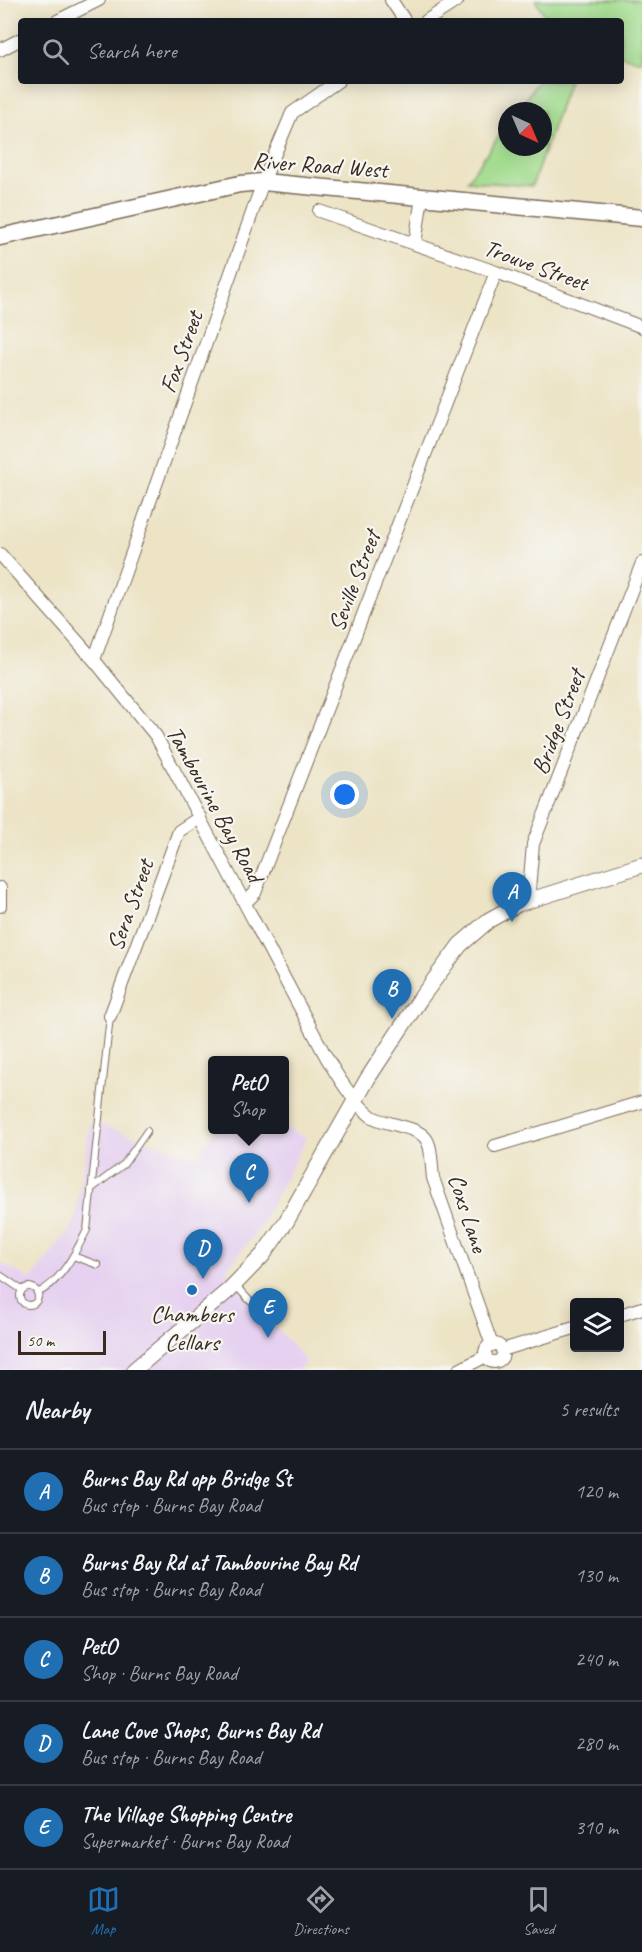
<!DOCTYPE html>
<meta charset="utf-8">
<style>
body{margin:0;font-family:Caveat,sans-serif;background:#20242c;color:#f1f3f6}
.controls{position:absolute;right:18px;bottom:18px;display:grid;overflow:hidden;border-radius:6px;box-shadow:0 3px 15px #0003}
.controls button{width:54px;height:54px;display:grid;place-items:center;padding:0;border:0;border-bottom:2px solid #363941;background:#171b24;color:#f1f3f6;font:30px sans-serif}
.compass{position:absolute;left:498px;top:102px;width:54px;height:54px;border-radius:50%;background:#171b24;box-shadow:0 3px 15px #0003;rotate:136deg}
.scale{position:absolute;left:18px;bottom:15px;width:88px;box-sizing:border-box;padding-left:6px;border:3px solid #3b2a1e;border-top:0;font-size:16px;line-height:21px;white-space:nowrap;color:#3b2a1e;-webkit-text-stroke:4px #f6f6f2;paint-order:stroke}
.you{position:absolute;left:345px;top:795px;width:21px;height:21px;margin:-15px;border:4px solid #fff;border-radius:50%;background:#1a73e8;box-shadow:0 0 0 9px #1a73e833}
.badge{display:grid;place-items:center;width:39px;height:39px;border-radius:50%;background:#1f6fb2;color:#fff;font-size:20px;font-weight:700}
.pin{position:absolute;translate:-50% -50px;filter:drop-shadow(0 2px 3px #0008)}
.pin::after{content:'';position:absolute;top:32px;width:21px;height:18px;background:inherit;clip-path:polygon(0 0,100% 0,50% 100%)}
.popup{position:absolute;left:208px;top:1056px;width:81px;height:78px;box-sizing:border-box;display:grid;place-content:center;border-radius:6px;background:#171b24;filter:drop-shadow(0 2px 4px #0005);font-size:20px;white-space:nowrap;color:#9ea1a6}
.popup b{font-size:22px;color:#f1f3f6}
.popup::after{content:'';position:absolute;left:50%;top:100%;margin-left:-12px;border:12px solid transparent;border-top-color:#171b24}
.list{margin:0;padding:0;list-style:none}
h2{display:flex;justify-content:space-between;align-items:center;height:78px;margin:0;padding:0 24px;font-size:26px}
h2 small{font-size:20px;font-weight:400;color:#9ea1a6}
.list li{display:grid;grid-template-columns:39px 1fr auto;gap:18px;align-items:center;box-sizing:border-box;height:84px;padding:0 24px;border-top:2px solid #363941}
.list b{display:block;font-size:22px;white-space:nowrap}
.list p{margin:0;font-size:20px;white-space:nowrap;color:#9ea1a6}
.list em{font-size:20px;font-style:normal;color:#9ea1a6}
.icon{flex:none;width:33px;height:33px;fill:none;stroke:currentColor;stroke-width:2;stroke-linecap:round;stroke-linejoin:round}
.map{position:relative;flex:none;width:642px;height:1370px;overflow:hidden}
.search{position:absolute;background:#171b24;box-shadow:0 3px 15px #0003;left:18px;right:18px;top:18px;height:66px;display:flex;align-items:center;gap:15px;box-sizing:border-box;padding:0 21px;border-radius:6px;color:#9ea1a6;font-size:22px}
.sheet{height:498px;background:#171b24}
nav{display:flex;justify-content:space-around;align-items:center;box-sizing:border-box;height:84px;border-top:2px solid #363941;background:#171b24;font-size:16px;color:#9ea1a6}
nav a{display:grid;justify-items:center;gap:3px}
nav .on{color:#1f6fb2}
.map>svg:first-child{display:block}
</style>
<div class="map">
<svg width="642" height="1370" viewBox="0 0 642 1370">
<rect width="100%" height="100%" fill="#f6f6f2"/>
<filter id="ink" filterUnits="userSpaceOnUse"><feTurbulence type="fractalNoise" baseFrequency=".0167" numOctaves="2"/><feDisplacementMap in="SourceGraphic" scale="12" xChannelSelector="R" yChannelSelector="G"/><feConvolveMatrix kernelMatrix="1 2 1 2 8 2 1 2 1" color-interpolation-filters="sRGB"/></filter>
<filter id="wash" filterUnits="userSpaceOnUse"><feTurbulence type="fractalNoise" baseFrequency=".008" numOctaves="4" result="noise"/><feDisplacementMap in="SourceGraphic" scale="24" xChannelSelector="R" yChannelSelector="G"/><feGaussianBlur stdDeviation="1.35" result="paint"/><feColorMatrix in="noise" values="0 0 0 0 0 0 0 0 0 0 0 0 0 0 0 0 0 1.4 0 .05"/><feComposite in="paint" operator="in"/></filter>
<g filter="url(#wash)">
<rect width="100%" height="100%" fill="#ede4c6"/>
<path fill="#e6d2f0" d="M90,1124L105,1126L196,1157L215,1130L285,1127L307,1138L257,1232L226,1270L307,1362L298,1370H0V1263L31,1279L74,1224Z"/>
<path fill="#a3dc8f" stroke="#6f8356" stroke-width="1.5" d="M535,0H642V61L621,56V21H549Z
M538,81H569L532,186L467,181L507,125V147H543V111H517Z"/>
</g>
<g filter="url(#ink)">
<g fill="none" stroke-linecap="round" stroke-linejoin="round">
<g stroke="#796b59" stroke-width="8">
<path id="service" d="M91,1189L124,1164L147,1131
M73,1256L98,1265
M0,1275L22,1290
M235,1285L250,1301
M20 1296a9 9 0 1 1 18 0a9 9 0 1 1-18 0Z
M37,1293C61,1283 76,1251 87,1230L110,1016"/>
</g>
<g stroke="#796b59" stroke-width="14">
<path id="minor" d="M391,0L405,21
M57,21L99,0
M426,21L458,0
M0,50L21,39
M319,211L496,272L642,327
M415,244L422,197
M0,554L94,660L156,736L324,1053C336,1074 352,1101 371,1116C377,1120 385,1122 393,1124C434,1134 429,1139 433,1178L492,1345
M94,660L263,182L292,113L338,81
M0,888V906
M528,901L533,844L642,563
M246,902L255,893L496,272
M110,1016L179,831L200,817
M495,1146L642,1102
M620,1315L642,1308
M485 1353a9 9 0 1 1 18 0a9 9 0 1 1-18 0Z
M502,1350L574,1328
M459,1370L486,1356"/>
</g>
<g stroke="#796b59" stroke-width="17">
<path id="tertiary" d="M134,1370L229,1290L263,1255L286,1222L368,1078L420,999L460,945L489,920L518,904L642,865"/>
</g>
<g stroke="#796b59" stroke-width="19">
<path id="secondary" d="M0,237L240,184L263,182L642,218"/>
</g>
<use href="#service" stroke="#fff" stroke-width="6"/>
<use href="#minor" stroke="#fff" stroke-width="12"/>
<use href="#tertiary" stroke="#fff" stroke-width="15"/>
<use href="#secondary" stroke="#fff" stroke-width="16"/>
</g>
</g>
<circle fill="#1f6fb2" stroke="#f6f6f2" stroke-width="2" cx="192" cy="1290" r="6"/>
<g text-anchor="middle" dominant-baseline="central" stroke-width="4.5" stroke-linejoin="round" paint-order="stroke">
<g font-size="24" fill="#3b2a1e" stroke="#f6f6f2">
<text transform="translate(320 165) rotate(4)">River Road West</text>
<text transform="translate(536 265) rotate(20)">Trouve Street</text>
<text transform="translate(181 352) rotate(-70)">Fox Street</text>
<text transform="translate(354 581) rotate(-69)">Seville Street</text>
<text transform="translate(558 722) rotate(-69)">Bridge Street</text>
<text transform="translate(215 804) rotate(61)">Tambourine Bay Road</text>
<text transform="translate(130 905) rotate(-70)">Sera Street</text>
<text transform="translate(468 1213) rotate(72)">Coxs Lane</text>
</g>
<g font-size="24" fill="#3b2a1e" stroke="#f6f6f2">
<text x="192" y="1314">Chambers<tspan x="192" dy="28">Cellars</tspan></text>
</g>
</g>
</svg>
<div class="controls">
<button><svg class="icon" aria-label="layers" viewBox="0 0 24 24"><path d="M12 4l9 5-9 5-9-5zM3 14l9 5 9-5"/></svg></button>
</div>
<svg class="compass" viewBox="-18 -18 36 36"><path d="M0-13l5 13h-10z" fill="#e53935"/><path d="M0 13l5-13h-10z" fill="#9ea1a6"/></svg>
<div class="scale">50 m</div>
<div class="you"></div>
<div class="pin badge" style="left:512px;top:922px">A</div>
<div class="pin badge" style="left:392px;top:1019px">B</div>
<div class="pin badge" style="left:249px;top:1203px">C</div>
<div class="popup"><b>PetO</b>Shop</div>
<div class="pin badge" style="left:203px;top:1279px">D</div>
<div class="pin badge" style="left:268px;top:1338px">E</div>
<div class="search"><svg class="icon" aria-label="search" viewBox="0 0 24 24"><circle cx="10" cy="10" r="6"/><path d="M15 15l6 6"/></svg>Search here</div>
</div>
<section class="sheet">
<h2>Nearby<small>5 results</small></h2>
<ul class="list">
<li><span class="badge">A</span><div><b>Burns Bay Rd opp Bridge St</b><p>Bus stop · Burns Bay Road</p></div><em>120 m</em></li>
<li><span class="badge">B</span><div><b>Burns Bay Rd at Tambourine Bay Rd</b><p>Bus stop · Burns Bay Road</p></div><em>130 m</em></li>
<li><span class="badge">C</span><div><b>PetO</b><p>Shop · Burns Bay Road</p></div><em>240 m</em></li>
<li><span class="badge">D</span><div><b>Lane Cove Shops, Burns Bay Rd</b><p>Bus stop · Burns Bay Road</p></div><em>280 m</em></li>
<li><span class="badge">E</span><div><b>The Village Shopping Centre</b><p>Supermarket · Burns Bay Road</p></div><em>310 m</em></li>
</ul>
</section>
<nav>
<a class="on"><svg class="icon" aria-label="map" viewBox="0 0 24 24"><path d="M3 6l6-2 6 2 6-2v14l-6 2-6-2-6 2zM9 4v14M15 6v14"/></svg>Map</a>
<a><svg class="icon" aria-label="directions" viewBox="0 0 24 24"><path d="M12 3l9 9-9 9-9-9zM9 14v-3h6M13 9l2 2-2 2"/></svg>Directions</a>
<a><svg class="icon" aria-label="saved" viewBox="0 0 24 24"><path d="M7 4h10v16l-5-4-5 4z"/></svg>Saved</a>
</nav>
